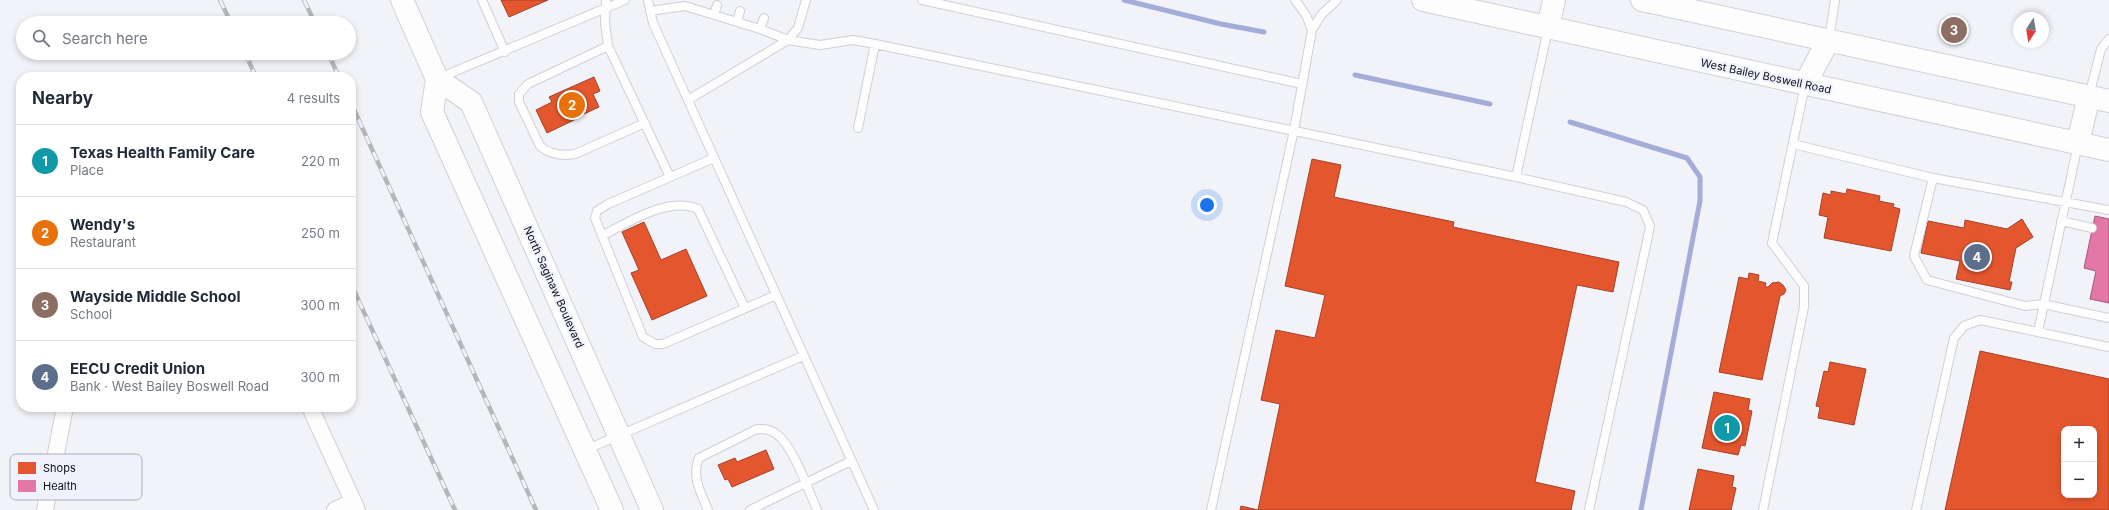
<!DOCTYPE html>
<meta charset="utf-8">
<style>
body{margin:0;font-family:Inter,sans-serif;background:#f6f6f7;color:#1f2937}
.controls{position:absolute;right:12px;bottom:12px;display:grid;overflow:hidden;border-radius:8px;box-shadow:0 2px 6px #0003}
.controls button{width:36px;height:36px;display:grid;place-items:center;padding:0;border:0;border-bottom:1px solid #e0e1e3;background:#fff;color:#1f2937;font:20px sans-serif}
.compass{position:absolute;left:2013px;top:12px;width:36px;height:36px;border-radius:50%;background:#fff;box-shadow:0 2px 6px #0003;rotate:192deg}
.you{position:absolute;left:1207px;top:205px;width:14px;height:14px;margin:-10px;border:3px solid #fff;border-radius:50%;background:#1a73e8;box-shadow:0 0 0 6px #1a73e833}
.badge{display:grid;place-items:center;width:26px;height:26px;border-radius:50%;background:#7c3aed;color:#fff;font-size:13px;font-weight:700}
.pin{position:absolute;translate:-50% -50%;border:2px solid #fff;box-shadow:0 1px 4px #0006}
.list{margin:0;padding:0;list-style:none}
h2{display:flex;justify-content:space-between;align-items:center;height:52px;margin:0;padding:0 16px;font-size:17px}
h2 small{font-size:13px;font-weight:400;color:#747a83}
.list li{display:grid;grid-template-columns:26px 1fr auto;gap:12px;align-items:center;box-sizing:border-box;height:72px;padding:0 16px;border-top:1px solid #e0e1e3}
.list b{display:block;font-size:15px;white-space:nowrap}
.list p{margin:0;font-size:13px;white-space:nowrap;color:#747a83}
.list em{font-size:13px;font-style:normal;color:#747a83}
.icon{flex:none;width:22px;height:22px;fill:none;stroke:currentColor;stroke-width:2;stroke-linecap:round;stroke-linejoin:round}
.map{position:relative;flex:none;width:2109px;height:510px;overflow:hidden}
.search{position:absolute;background:#fff;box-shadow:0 2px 6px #0003;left:16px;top:16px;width:340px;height:44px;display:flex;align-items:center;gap:10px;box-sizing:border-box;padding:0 14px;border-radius:22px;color:#747a83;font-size:15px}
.panel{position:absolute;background:#fff;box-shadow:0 2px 6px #0003;left:16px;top:72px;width:340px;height:340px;border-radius:16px}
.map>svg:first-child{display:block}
</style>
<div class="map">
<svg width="2109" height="510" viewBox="0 0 2109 510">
<rect width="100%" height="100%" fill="#f2f3f9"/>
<path fill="#e4572e" stroke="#a44127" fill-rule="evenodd" d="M501,0H548L509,17Z
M594,77L600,91L593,94L599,107L584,114L583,111L572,116L574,120L547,133L536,110L552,102L549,97Z
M1312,159L1341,165L1334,197L1454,222L1453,227L1619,262L1613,292L1577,285L1535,482L1575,491L1571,510H1240L1241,506L1258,510L1280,404L1261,400L1276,330L1315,338L1325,295L1285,286Z
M1847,189L1880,196L1879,201L1894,204L1893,207L1900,209L1891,251L1824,238L1828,217L1819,215L1823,193L1831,195V191L1846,194Z
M2022,219L2033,237L2016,248L2009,282H2012L2010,290L1956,279L1960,261L1921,253L1928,221L1964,228L1965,220L2007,229Z
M644,222L661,260L686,249L707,296L652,320L631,273L639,270L622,232Z
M1749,273L1759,275L1758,281L1766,283L1765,287H1768L1772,283L1779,282L1783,285L1786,290L1784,294L1780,296L1762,380L1719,372L1739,277L1748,279Z
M1980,351L2109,379V510H1945ZM2064,429H2094V495H2064Z
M1830,362L1866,369L1854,425L1818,418L1820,407L1816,406L1824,371L1828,372Z
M1714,392L1750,399L1748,410L1752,411L1745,446L1741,445L1738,455L1702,448Z
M766,450L774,469L732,487L728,479L725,480L718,465L735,458L737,462Z
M1698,469L1734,476L1732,487L1736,488L1731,510H1689Z"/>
<path fill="#e377a8" stroke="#a3587d" d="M2095,216L2109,219V303L2090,299L2096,271L2084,268Z"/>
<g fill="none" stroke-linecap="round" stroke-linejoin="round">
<path stroke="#a4acda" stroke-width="5" d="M1124,0L1221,24L1264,32
M1355,75L1490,104
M1570,122L1687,158L1700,177V201L1641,510"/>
<g stroke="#ced0d8" stroke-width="10">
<path id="lane" d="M482,0L505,52
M606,0L605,23L608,46L670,177
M648,0L653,23L874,510
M922,0L1302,84
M1295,0L1306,15L1312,30
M650,11L685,6L760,29L788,40L820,45L853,40L875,44L1516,177L1626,202L1643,210L1650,226L1647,241L1589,510
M714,15L717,5
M737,22L740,11
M760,29L764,18
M1829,39L1835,0
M608,46L528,84L519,94V102L540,146C550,155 563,156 575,154L645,123
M439,78L625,0
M2089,96L2101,49L2109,39
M688,100L788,40L798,28L806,0
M858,128L875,44
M1793,144L1933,178
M2078,144L2038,332L2109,347
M714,158L608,204L597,211L595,218L643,337L655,344H663L776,295
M1516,177L1548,29
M2109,210L1933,178L1914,256L1927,280L2025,306L2043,304L2109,318
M2061,221L2092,228
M602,236C628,222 669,196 698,209L745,308
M585,450L803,356
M708,510C701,493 691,476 699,458L757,429C764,429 769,429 775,433C792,443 809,491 817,510
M750,510L851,461
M1211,510L1294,130L1312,30L1321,15L1337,0
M1763,510L1804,307V286L1772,243L1805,85
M1916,510L1954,338L1964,326L1980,320L2038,332"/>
</g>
<g stroke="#ced0d8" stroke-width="18">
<path id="street" d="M310,407L357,510
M45,510L65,407
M335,510L353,502"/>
</g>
<g stroke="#ced0d8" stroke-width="24">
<path id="secondary" d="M1423,0L2109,150
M1642,0L2109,101
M1548,28L1554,0
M1805,84L1828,41
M2078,143L2089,96"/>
</g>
<g stroke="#ced0d8" stroke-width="24">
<path id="primary" d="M402,0L437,79L471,102L652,510
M437,79L432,112L612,510"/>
</g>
<use href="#lane" stroke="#fdfdfe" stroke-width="8"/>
<use href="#street" stroke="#fdfdfe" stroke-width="16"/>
<use href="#secondary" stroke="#fdfdfe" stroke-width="22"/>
<use href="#primary" stroke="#fdfdfe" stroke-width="22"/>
<g stroke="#b5b6b8" stroke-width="4.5">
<path id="rail" d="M220,0L231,23
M304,0L315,23
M245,53L256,77
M328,53L339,77
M351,103L536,510
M351,284L455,510"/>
</g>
<use href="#rail" stroke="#eff1fc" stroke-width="3" stroke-dasharray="9" stroke-linecap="butt"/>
</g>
<g text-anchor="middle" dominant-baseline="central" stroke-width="4" stroke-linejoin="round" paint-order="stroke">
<g font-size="11" fill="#0e0f18" stroke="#eff1fc">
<text transform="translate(1766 76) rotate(12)">West Bailey Boswell Road</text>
<text transform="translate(554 287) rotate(66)">North Saginaw Boulevard</text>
</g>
</g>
<rect x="10" y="454" width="132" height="46" rx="6" fill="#eff1fc" stroke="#acadb8" stroke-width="1"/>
<rect x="18" y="462" width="18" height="12" fill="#e4572e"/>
<rect x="18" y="480" width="18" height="12" fill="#e377a8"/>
<g font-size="11" fill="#0e0f18">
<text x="43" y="472">Shops</text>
<text x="43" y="490">Health</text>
</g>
</svg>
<div class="controls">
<button>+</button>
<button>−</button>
</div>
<svg class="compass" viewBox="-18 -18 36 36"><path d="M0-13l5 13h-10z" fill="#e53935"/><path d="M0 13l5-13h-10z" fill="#747a83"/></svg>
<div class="you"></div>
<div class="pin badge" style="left:1727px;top:428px;background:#0f9aa8">1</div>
<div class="pin badge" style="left:572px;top:105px;background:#e8710a">2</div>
<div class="pin badge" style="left:1954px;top:30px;background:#8d6e63">3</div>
<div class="pin badge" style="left:1977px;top:257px;background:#5c6f8a">4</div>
<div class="search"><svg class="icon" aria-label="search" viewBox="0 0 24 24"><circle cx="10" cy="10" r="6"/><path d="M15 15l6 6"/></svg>Search here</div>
<section class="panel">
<h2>Nearby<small>4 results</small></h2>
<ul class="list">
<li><span class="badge" style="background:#0f9aa8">1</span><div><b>Texas Health Family Care</b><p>Place</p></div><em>220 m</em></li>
<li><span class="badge" style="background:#e8710a">2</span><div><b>Wendy's</b><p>Restaurant</p></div><em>250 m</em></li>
<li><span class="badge" style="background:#8d6e63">3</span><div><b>Wayside Middle School</b><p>School</p></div><em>300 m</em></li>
<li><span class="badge" style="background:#5c6f8a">4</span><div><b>EECU Credit Union</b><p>Bank · West Bailey Boswell Road</p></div><em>300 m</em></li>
</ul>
</section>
</div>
